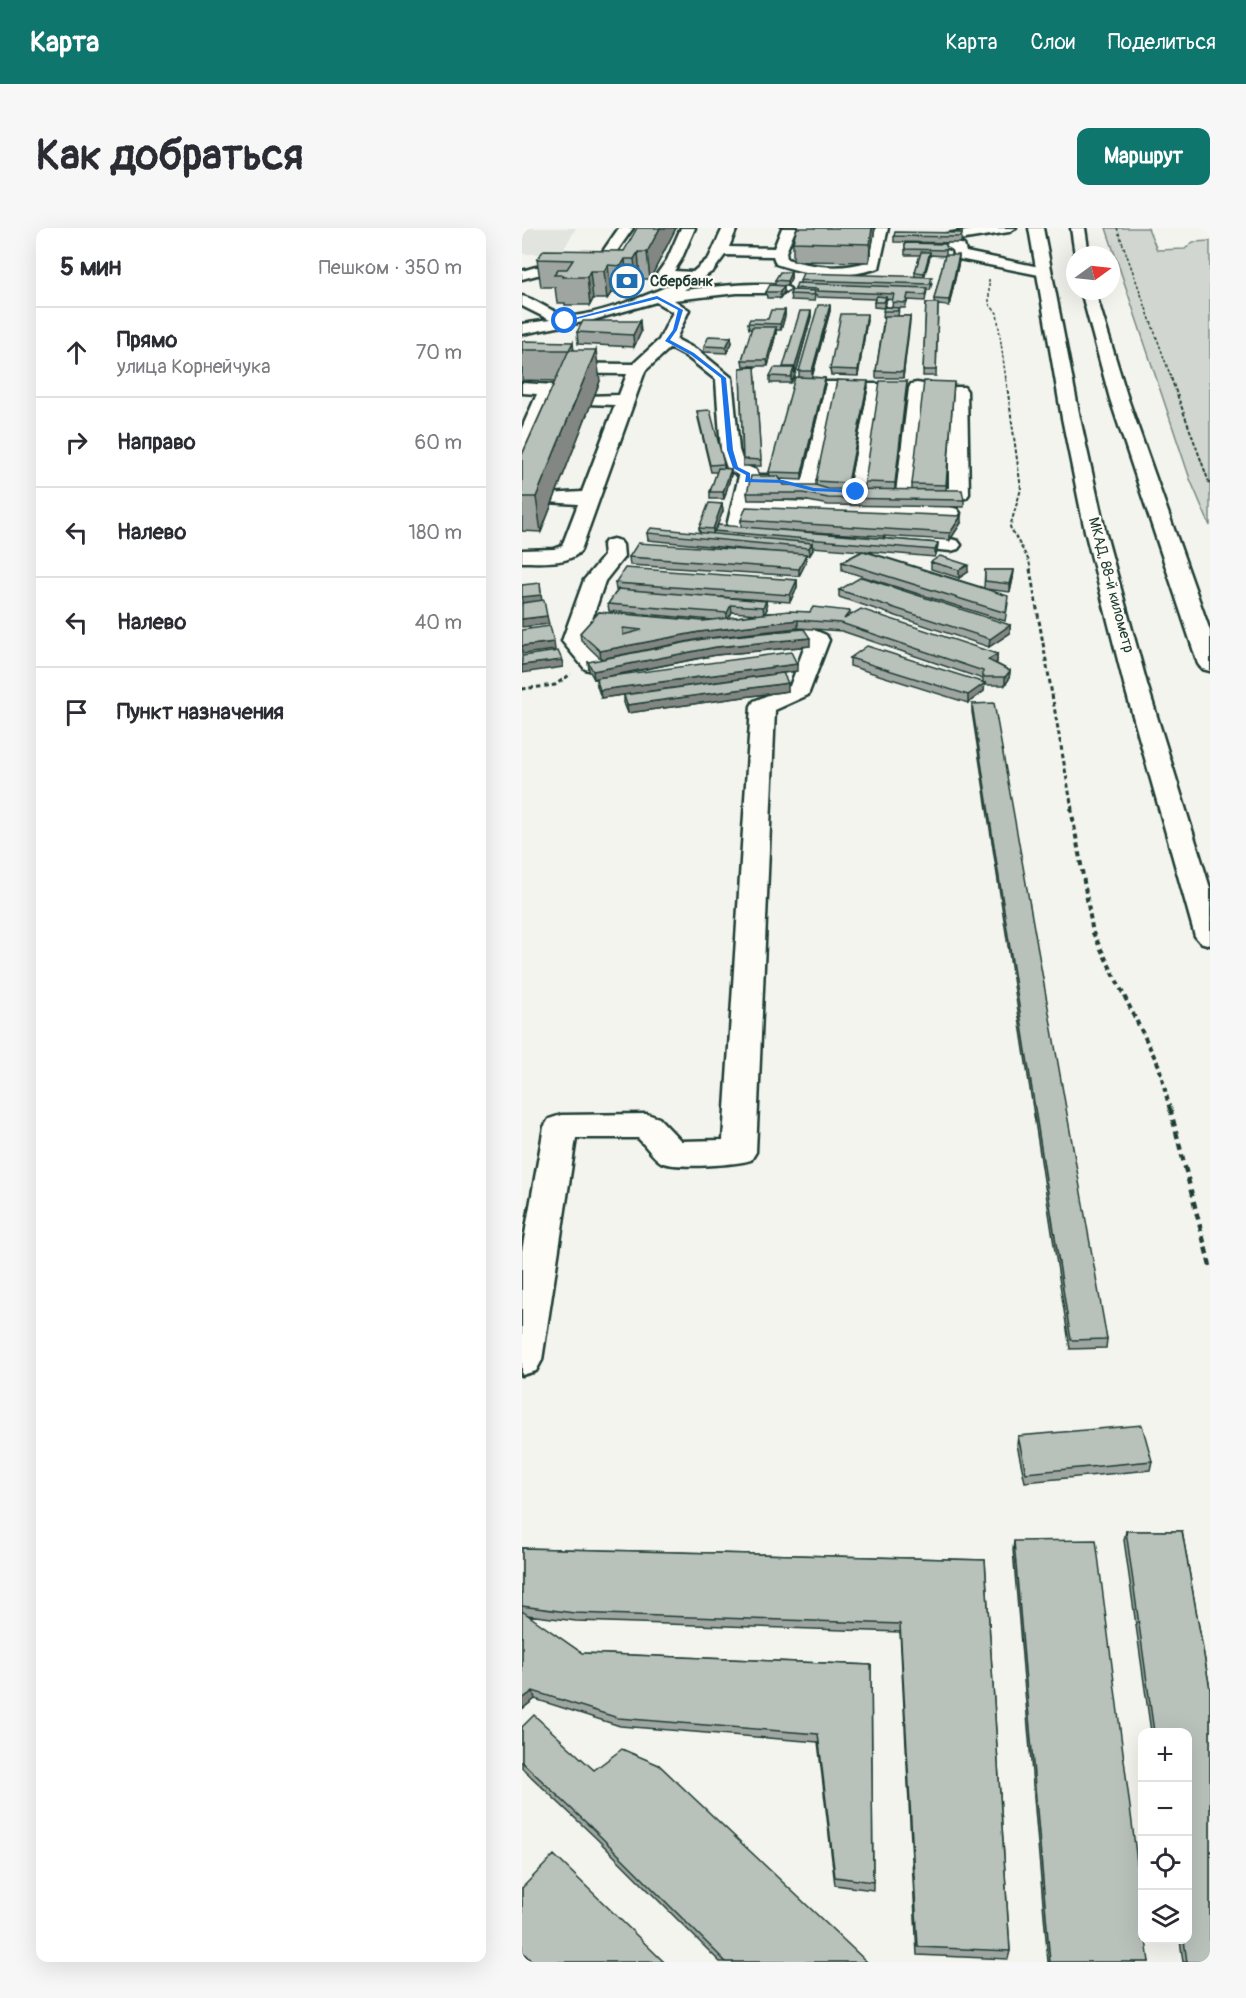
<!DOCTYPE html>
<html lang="ru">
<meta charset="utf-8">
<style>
body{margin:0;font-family:Pangolin,sans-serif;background:#f7f7f7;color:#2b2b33}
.controls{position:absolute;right:18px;bottom:18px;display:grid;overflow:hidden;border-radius:12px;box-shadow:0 6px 24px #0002}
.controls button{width:54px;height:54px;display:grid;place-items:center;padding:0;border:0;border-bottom:2px solid #e1e1e2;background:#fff;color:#2b2b33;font:30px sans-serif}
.compass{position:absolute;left:544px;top:18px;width:54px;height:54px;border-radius:50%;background:#fff;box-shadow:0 6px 24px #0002;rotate:75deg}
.stop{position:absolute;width:18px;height:18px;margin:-14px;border:4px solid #1a73e8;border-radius:50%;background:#fff}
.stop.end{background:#1a73e8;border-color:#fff;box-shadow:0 2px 6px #0008}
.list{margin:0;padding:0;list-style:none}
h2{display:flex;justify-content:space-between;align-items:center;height:78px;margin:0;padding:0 24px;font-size:26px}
h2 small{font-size:20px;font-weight:400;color:#7c7c81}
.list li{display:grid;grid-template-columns:39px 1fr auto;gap:18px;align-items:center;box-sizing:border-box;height:90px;padding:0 24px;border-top:2px solid #e1e1e2}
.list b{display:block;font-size:22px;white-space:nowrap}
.list p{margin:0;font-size:20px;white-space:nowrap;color:#7c7c81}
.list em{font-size:20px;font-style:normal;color:#7c7c81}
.icon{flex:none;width:33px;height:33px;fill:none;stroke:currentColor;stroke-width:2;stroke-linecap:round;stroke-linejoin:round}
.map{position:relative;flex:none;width:688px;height:1734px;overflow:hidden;border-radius:12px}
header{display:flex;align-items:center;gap:36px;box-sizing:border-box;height:84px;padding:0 30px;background:#0f766e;color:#fff}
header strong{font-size:28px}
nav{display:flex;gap:33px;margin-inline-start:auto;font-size:21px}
.intro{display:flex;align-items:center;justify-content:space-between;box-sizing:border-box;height:144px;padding:0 36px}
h1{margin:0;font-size:42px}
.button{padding:15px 27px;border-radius:12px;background:#0f766e;color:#fff;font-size:21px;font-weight:700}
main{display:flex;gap:36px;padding:0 36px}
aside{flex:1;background:#fff;border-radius:12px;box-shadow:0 6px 24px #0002}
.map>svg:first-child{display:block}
</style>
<header>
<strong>Карта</strong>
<nav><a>Карта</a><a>Слои</a><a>Поделиться</a></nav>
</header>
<div class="intro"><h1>Как добраться</h1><a class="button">Маршрут</a></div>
<main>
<aside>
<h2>5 мин<small>Пешком · 350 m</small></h2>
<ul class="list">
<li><svg class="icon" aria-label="ahead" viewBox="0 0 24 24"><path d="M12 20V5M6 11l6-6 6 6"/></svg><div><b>Прямо</b><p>улица Корнейчука</p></div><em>70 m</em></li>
<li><svg class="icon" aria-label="right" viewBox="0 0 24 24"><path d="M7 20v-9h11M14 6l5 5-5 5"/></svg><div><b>Направо</b></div><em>60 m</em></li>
<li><svg class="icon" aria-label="left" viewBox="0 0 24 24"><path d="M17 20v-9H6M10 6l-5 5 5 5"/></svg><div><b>Налево</b></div><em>180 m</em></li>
<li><svg class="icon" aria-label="left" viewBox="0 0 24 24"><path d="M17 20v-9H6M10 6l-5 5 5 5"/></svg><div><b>Налево</b></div><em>40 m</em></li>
<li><svg class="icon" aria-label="arrive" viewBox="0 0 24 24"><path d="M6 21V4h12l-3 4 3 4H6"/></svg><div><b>Пункт назначения</b></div></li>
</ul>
</aside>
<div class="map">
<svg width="688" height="1734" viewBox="0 0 688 1734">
<rect width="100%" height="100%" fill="#f4f4ef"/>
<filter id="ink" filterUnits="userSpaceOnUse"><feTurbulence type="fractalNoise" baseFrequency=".0167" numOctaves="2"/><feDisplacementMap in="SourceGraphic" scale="12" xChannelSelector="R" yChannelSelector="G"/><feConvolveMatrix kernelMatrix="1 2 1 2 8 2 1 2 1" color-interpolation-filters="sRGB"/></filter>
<g filter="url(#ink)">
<path fill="#e2e5df" d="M0,0H54L39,26H0Z"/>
<path fill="#d1d6d1" stroke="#788a82" stroke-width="1.5" d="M584,0H626L635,22L663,21L671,14L688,13V298L668,251Z"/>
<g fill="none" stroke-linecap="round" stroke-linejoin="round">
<g stroke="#1f3d34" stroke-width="5">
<path id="minor" d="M97,0H111L79,46L15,47L0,51V43L14,39H70Z
M159,0H173L159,32L152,43L171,44L187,30L201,0H215L207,19L252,20L260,0H274L264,24L265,31C290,39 320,42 345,34L352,0H366L357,40C322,51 288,48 254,36L251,28L203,27L191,43L162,62C180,60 258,50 268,61L261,65H215L152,72L167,82L154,111L177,123L210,150L217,222L222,237L234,242L236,247H261L277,252L302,158L304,154H316L318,158L294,256L325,260L343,160L345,156H357L359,160L344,264L341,268L334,270L326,267L319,270L291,268L260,259H234L231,272L428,279L435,281L438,285L435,289L428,291L228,284L225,297L260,301L263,305L260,309L253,311L207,306L204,302L217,248L205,240L199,222L194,152L165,129L148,120L123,143L59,322C49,337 17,334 0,334V322L32,321L40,318L56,276L25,274L22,270L25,266L60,264L93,177L64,176L61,172L64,168L97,167L105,146L0,145V135L111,136L137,112L151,84L134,74L71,92L0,106V96L28,92L0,78V68C14,71 35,88 47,88C74,88 135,64 159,52L142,50L135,46L145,32Z
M462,0H494L487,4L431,13L442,17L444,24L522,40L529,44L522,48L432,30L430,22L417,15L419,7Z
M0,155L32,157L34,161L9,220L6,224L0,225V200L15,166L0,165Z
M395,155L401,156L403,160L394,261L427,260V163L430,159H442L445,163L447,266L444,270L397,272L377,269L374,265L387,160L389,156Z
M371,307L429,311L436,313L439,317L436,321L429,323L364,317L361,313L364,309Z
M91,311L98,313L101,317L102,329L83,353L63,412L76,428L112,421L120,423L124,428L120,433L71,443L63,441L40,413L62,352L82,328L81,317L84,313Z
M280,397L304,407L307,412L286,467L253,482L234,924L229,932C214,937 153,941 139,934C131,929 123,917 116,910H54L20,1132L14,1143L0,1147V1023L22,899L27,891L39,887L125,886L137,890L159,913L201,912L229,478L232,473L268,458L284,415C268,407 249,418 232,414L229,409L232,404Z"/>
</g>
<g stroke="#1f3d34" stroke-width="5">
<path id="highway" d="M507,0H521L558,190L583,303L625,456L688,660V717L678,714L673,708L602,456L563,303L540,190Z
M549,0H563L567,27H553Z
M559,63H573L606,171L688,403V443L680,441L676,436L588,171Z"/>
</g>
<path stroke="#1f3d34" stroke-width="1.5" stroke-dasharray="3 2" stroke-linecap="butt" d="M595,0L650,152
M467,51V76L475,85L484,152"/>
<path stroke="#1f3d34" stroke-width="2" stroke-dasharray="4 2" stroke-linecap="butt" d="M484,150L499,261L488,299L507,333L509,342
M649,150L688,257"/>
<path stroke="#1f3d34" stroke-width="3" stroke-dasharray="4.5 3" stroke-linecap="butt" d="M508,341L550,581
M0,461L33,457L49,446"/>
<path stroke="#1f3d34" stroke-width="4" stroke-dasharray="5 4" stroke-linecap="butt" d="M549,580L571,705L637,838L648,882"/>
<path stroke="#1f3d34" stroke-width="4.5" stroke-dasharray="7 5" stroke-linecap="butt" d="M648,880L688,1038"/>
<use href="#minor" fill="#fdfcf7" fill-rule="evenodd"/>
<use href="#highway" fill="#fdfcf7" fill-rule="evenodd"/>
</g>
<path fill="#9fa6a1" stroke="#1f3d34" stroke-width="1.5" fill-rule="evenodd" d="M154,0L128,51H118L115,59L105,58L101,66L89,65L85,71H71L68,77H43V75H35L33,59H19L15,31L102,23Z
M353,0L347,34L271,33V14Z
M440,5L439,15L372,14V8Z
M383,15L424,16V27L437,33L427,78L416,77L414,148H401L404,75H412V71L423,28L408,27L402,49L410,55L408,62H405L403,73L386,72L383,80H377L376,88H388L381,150H354V143L362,89H361L362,80L352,79V74L353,71L295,69V67H293L292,73L269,72L268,66L273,63V60L278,55V52L393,49V44L398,27H383ZM364,71L371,72L370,79H362L364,75Z
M269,44V50L265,58H262V64L258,70H245L244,64L253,57V52Z
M308,77V83L290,149L303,150V156L280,252L258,251L262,257L294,258V253L346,159L326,261H343V254L385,160L373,262H390V256L432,154L424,262L442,272V279L306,277L281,272H226L225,265L248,248L247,244L277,149V143Z
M263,82V88L259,102H254V105L246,138H221L220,132L230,101H227L226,95L246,91Z
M289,83V89L274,145H272L269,155H248V148L261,140Z
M345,92L336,148L309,147L308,141Z
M55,104H119L112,119L56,116Z
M209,109L210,115L205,125L182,124V118Z
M0,113L52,122L78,153L19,304L0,303V227L33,153L0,152Z
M233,139L239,238H221L218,140Z
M175,183L202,236V240L209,241V247L202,271H188V264L195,244H189L176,190Z
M200,276L201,283L194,300L219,299V292L439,295L428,312L255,302L416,315L415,323L413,329L343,323L462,360L463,342H492L491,350L488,364L463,361L486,375L483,393L320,342V334L340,323L290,319L291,322L288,327H284V334L277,348L108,337L107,329L260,325L126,312L125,305H178L177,300Z
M409,334L446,344L437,350L409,341Z
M275,352V359L268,374L199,369L244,373L245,381L242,385L328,383V388L475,426V434L473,435L488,443L487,451L483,457H462V463L446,475L328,438V430L461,454V451L320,403L276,400L178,411L79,431L59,412L58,405L77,384L181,393L190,392L87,383L86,376L96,362H94L93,355ZM210,384L235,386L207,390Z
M317,362L488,397V405L467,419L317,369Z
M288,418L194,427L80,450L275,443L261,445L266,463L106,485L102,475V467L79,470L75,458L74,451H72L67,442L66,434Z
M450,476L585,1111L584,1120L548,1121L450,484Z
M496,1208L630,1233L628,1242L503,1254L495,1217Z
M604,1303H660L688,1461V1734H661L658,1712H666V1504H629L602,1312Z
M492,1313L627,1734H526L491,1322Z
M0,1320L463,1332L488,1723L486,1731L395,1727L378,1404L54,1393L5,1387L60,1425L349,1437L351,1662L313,1657L296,1514L98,1498L13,1471L0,1481Z
M0,1499L72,1542L345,1734H198L74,1610L0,1540Z
M0,1660L142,1734H6L0,1728Z"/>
<path fill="#828783" stroke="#1f3d34" stroke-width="1.5" d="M138,0H154L128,51L125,24Z
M350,0H353L347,34L348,16Z
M116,24L118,51L115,59L112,31Z
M408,24V29L402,50V45Z
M437,27V33L427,78V72Z
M103,31L105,58L101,66L99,38Z
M86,37L89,65L85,71L82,43Z
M68,43L71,71L68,77L65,49Z
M269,44V50L265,58V53Z
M262,58V64L258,70V64Z
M364,69V75L362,80V74Z
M308,77V83L290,149V143Z
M263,82V88L259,102L258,96Z
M289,83V89L274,145L273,139Z
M345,86V92L336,148V142Z
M388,88V94L381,150V144Z
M118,93L119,104L112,119L111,107Z
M254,99V105L246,138L245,132Z
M209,109L210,115L205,125L204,119Z
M51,114L54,144L47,122Z
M74,122L78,153L19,304L14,269Z
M272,140L273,147L269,155V149Z
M303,150V156L280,252V245Z
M346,153V159L326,262V255Z
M385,153V160L373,262V255Z
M209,241V247L202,271L201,264Z
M200,276L201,283L193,303H192L191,308V301Z
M439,288V295L428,312V305Z
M290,315L291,322L288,327L287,320Z
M416,315L415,323L413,329V322Z
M284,326V334L277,348V341Z
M446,337V344L437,350V342Z
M492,342L491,350L488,364V356Z
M275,352V359L268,374V367Z
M18,355L20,375L0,377V369Z
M244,373L245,381L242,387L241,379Z
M209,377L210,384L205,393V385Z
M25,388L27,396L0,399V391Z
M276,392V400L178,411L79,431L78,423L177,404Z
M488,397V405L467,419L468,411Z
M288,410V418L194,427L72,451L71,443L194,419Z
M32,414L33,422L0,426V418Z
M475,426V434L466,440V432Z
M40,432L41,439L0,445V437Z
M275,436V443L79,470L78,462Z
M488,443L487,451L483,457V449Z
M266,455V463L106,485L105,477Z
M463,455L462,463L446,475V467Z
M11,1463L13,1471L0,1481V1471Z"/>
<path fill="#b9c1bb" stroke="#1f3d34" stroke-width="1.5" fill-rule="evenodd" d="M115,0H138L125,24H116L112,31H103L99,38L86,37L82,43H68L65,49H40L41,47H32L36,41H45L51,32L15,31L22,22L102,23Z
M275,0H350L348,16L271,14Z
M373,4L440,5L439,9L372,8Z
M383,15L424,16V22L383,21Z
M399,24H408L402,45L393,44Z
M423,27H437L427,72L412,71Z
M258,44H269L265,53L253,52Z
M281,45L410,49L408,56L278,52Z
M275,55L405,60L403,67L386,66L384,75L370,74L372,66L295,63L296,61L273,60Z
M248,57L262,58L258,64H244Z
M270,62L293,63L292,67L268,66Z
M355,68L364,69L362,74H352Z
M404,75H416L414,142H401Z
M296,77H308L290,143H277Z
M362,79L377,80L375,83H361Z
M249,82H263L258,96L226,95L228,91H246Z
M278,83H289L273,139H261Z
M319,86H345L336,142L308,141Z
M363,88H388L381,144L354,143Z
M61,93H118L111,107L55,104Z
M230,99H254L245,132H220Z
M187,108L209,109L204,119L182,118Z
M0,113L51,114L47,122H0Z
M47,122H74L14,269H0V227Z
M233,139L239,232L221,231L218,140Z
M252,140H272L269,149L248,148Z
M273,149L303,150L280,245L247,244Z
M315,152L346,153L326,255L294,253Z
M358,153H385L373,255L343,254Z
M402,153L432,154L424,257L390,256Z
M188,182L202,236L188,237L175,183Z
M196,240L209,241L201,264H188Z
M229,248H256L262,257H293L306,261L440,262L442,272L306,270L281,265H225Z
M187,275L200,276L191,301L177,300Z
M224,279L439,288L428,305L219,292Z
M196,297L416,315L413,322L192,303Z
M129,300L290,315L287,320L125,305Z
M116,315L284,326L277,341L107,329Z
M341,323L486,368L484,385L320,334Z
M418,328L446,337L437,342L409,334Z
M103,340L275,352L268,367L93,355Z
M463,342H492L488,356L463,353Z
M339,349L488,397L468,411L317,362Z
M18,355L19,367L0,369V357Z
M96,361L244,373L241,379L209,377L205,385L86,376Z
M22,372L25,388L0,391V375Z
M291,379L328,383L322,391L339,381L475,426L466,432L488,443L483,449H461V443L319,395L276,392L177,404L78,423L58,405L77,384L181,393L267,383L288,384ZM101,400L120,402L101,407Z
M28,398L32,414L0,418V402Z
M282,401L288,410L194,419L71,443L66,434L181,411Z
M345,418L463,455L446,467L328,430Z
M36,423L40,432L0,437V428Z
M269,424L275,436L78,462L74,450Z
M261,445L266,455L105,477L102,467Z
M472,475L585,1111L549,1112L450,476Z
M620,1197L630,1233L504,1245L496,1208Z
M604,1303H660L688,1461V1734H665L662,1712H666V1504H632Z
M574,1312L621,1681V1712H624L627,1734H528L492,1313Z
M0,1320L463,1332L488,1723L396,1719L378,1396L52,1385L0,1378Z
M0,1383L60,1425L349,1437L351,1654L313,1649L296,1506L96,1490L11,1463L0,1471Z
M12,1487L72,1542L100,1521L137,1537L345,1734H204L72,1602L0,1534V1499Z
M32,1627L142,1734H10L0,1723V1660Z"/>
</g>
<path fill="#1a73e8" d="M135,68L161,82L155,102L148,112L172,125L204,150L211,222L216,239L228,245V251L261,252L292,260L334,262L337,265L291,263L260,255L223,254L224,247L211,240L205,222L199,150L169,127L143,113L151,102L156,82L135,71L43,94L41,93Z"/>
<defs>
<g id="bank-ring" transform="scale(1.725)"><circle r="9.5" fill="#fdfcf7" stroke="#1f6fb2" stroke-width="1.5"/><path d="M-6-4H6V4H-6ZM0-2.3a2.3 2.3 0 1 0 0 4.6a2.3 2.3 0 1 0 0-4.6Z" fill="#1f6fb2"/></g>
</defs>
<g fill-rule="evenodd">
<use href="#bank-ring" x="105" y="53"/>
</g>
<g text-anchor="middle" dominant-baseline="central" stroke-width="4.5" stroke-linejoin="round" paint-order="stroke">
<g font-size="15" font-weight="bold" fill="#1f3d34" stroke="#fdfcf7" text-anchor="start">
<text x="128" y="53">Сбербанк</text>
</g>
<g font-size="15" fill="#1f3d34" stroke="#fdfcf7">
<text transform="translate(589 357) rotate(75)">МКАД, 88-й километр</text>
</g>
</g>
</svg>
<div class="controls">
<button>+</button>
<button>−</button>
<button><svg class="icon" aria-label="locate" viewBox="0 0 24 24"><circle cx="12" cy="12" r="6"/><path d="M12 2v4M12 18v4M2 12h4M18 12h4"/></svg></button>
<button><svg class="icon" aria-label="layers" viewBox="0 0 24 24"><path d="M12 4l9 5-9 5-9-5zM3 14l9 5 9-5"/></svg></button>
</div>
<svg class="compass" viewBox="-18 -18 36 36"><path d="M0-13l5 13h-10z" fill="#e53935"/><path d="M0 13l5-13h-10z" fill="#7c7c81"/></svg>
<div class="stop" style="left:43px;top:93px"></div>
<div class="stop end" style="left:334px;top:264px"></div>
</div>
</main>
